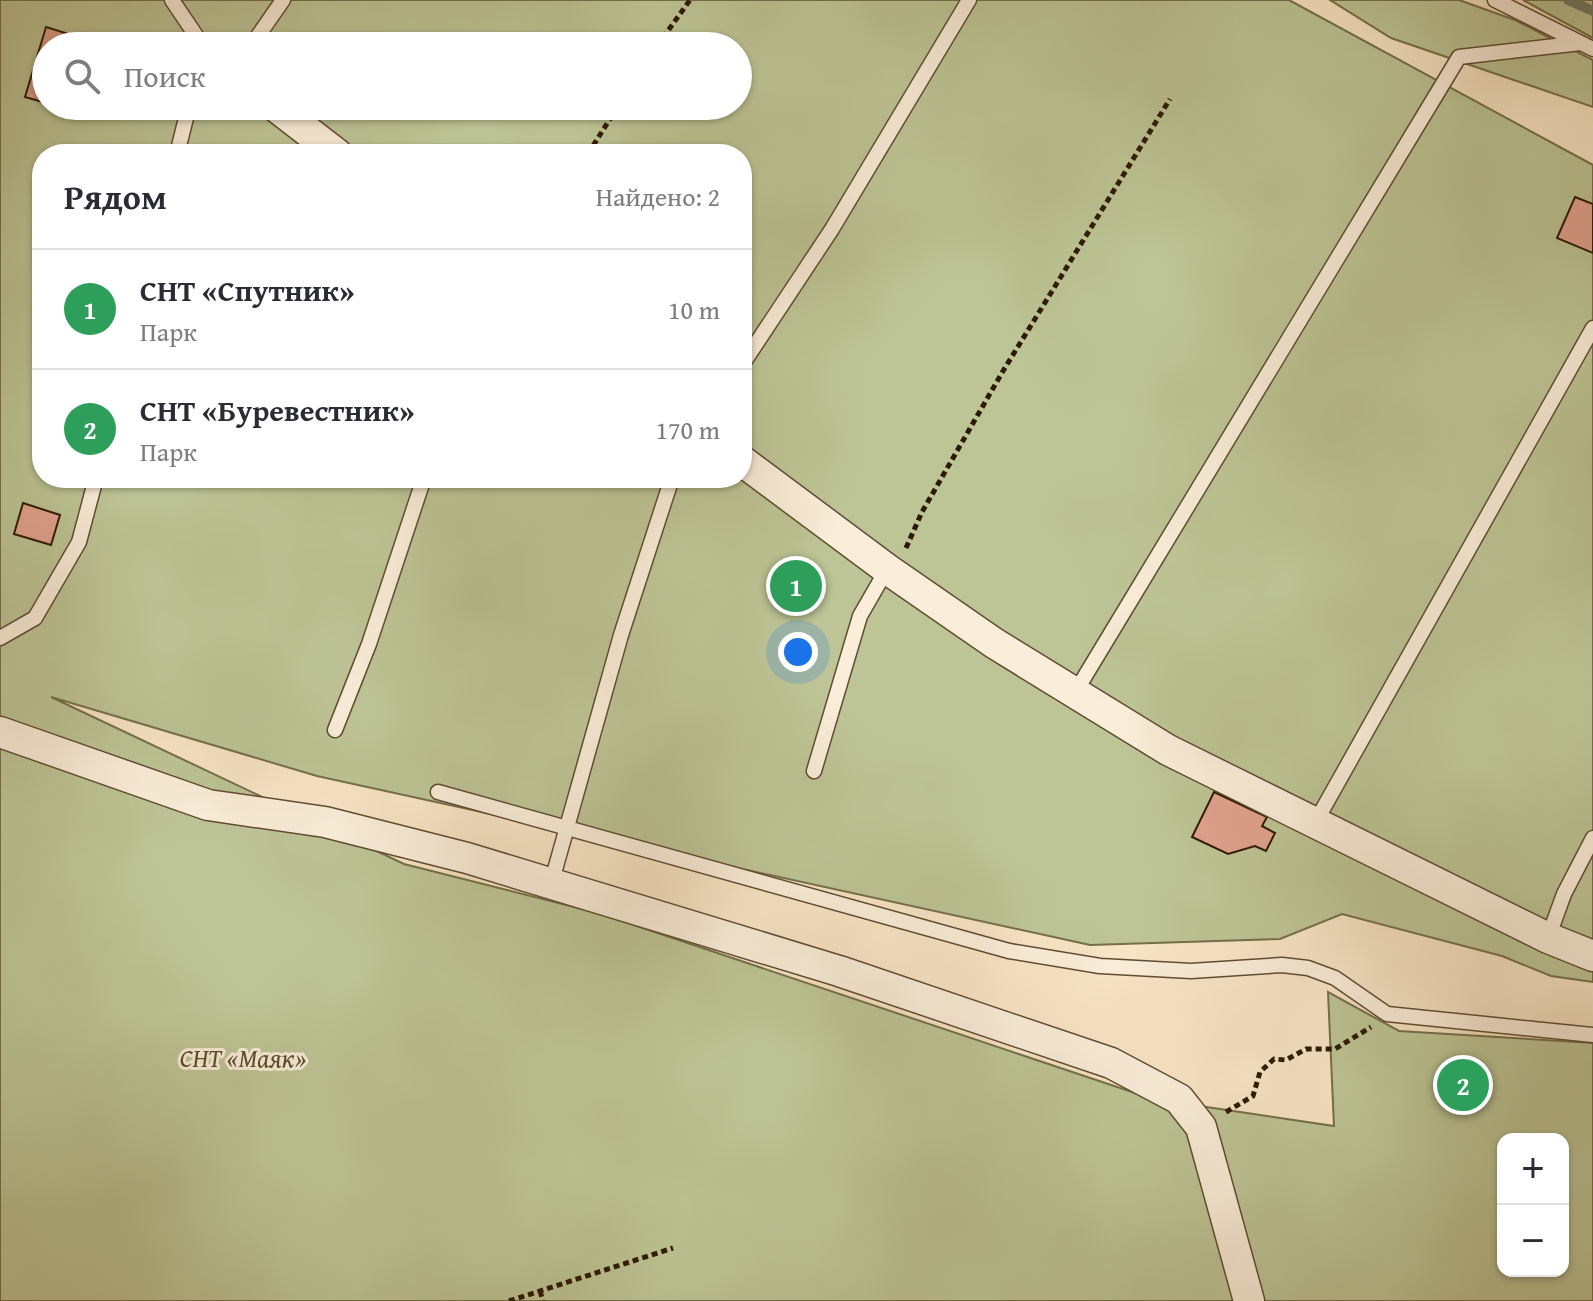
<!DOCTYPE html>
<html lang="ru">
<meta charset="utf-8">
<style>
body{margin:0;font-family:"Gentium Book Plus",serif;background:#f2f2f3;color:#2b2b33}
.controls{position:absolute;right:24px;bottom:24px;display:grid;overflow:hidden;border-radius:16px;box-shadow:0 2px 6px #0004}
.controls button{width:72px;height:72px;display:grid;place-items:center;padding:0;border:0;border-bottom:2px solid #e1e1e2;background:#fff;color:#2b2b33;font:40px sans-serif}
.you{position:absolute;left:798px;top:652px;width:28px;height:28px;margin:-20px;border:6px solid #fff;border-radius:50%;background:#1a73e8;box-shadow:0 0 0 12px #1a73e833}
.badge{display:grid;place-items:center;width:52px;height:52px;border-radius:50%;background:#0b8043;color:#fff;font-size:26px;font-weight:700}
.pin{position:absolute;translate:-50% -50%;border:4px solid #fff;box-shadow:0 2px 8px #0006}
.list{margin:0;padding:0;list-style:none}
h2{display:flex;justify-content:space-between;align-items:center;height:104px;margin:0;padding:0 32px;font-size:34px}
h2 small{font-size:26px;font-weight:400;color:#7c7c81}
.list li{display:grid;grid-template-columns:52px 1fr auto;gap:24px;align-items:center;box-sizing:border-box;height:120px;padding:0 32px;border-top:2px solid #e1e1e2}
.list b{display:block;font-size:30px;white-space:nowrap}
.list p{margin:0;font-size:26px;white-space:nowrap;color:#7c7c81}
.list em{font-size:26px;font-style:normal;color:#7c7c81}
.icon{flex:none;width:44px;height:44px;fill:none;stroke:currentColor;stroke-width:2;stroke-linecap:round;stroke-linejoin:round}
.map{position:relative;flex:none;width:1593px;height:1301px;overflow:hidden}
.search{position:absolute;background:#fff;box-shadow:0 2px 6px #0004;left:32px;top:32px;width:720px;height:88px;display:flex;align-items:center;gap:20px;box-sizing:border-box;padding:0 28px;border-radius:44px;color:#7c7c81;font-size:30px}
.panel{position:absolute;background:#fff;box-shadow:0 2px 6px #0004;left:32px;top:144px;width:720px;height:344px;border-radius:32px}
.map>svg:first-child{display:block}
</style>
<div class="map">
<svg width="1593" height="1301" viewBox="0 0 1593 1301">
<rect width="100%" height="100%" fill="#f8e5c6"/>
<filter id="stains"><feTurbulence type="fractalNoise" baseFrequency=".0025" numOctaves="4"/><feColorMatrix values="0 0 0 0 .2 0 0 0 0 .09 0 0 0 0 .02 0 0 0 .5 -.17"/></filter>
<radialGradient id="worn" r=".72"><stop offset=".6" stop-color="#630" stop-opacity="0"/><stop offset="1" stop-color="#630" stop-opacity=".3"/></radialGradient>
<path fill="#bdc596" stroke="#756f4b" stroke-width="2" fill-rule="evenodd" d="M0,0H1289L1593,165V982L1551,976L1502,956L1342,914L1280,939L1090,945L317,776L51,697L404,864L598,913L1153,1099L1334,1126L1328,992L1399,1031L1593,1043V1301H0ZM46,46H738V106H46ZM42,154H742V478H42ZM1503,1139H1563V1271H1503Z
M1330,0H1459L1515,20L1593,60V107L1391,38Z
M1523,0H1593V38Z"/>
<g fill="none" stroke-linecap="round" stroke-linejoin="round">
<path stroke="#707d6b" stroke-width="10" d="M1568,0L1593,11"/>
</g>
<path fill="#e2a38f" stroke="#2d1900" stroke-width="2" d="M46,27L94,42L93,46H46V103L25,97Z
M1575,197L1593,204V253L1557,238Z
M23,503L60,515L51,545L14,534Z
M1214,792L1267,817L1262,826L1275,833L1266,851L1255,846L1228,854L1192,837Z"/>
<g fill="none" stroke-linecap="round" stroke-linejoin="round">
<g stroke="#604c32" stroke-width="17">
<path id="service" d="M172,0L203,46
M1495,0L1593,49
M251,46L283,0
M177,154L189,106
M742,365L832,229L969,0
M0,638L35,618L79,542L96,478
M1076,691L1459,57L1581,43
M335,730L369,644L424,478
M814,771L860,616L887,569
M438,792L1009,951L1100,966L1191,971L1282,965L1308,968L1335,978L1387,1014L1593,1035
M1315,823L1593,328
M551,884L621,635L672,478
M1548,938L1564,894L1593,838"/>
</g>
<g stroke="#604c32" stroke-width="33">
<path id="minor" d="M275,106L337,154
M742,461L887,569L994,643L1168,750L1548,938L1593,956
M0,732L208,805L325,822L467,858L839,971L1111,1063L1179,1099L1201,1127L1249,1301"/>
</g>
<path stroke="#2d1900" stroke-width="5" stroke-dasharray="6 4" stroke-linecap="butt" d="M657,46L690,0
M588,154L618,106
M906,548L922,512L1003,371L1170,99
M1226,1112L1253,1096L1260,1072L1274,1059L1286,1060L1306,1049H1335L1371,1027
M540,1291L543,1301
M509,1301L673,1248"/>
<use href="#service" stroke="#faeeda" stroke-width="14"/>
<use href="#minor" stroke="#faeeda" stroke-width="30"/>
</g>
<g text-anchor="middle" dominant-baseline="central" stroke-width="6" stroke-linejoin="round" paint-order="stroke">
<g font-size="26" font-style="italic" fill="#584d2d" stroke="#faeeda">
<text x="243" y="1057">СНТ «Маяк»</text>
</g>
</g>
<rect width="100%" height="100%" filter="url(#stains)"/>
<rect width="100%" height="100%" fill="url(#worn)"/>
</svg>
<div class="controls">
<button>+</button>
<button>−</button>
</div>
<div class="you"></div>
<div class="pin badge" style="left:796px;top:586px;background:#2e9e5b">1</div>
<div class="pin badge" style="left:1463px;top:1085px;background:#2e9e5b">2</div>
<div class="search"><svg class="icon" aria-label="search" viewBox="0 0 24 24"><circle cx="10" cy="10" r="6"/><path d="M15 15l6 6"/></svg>Поиск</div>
<section class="panel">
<h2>Рядом<small>Найдено: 2</small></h2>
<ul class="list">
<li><span class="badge" style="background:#2e9e5b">1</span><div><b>СНТ «Спутник»</b><p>Парк</p></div><em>10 m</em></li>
<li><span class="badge" style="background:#2e9e5b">2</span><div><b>СНТ «Буревестник»</b><p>Парк</p></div><em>170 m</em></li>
</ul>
</section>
</div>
